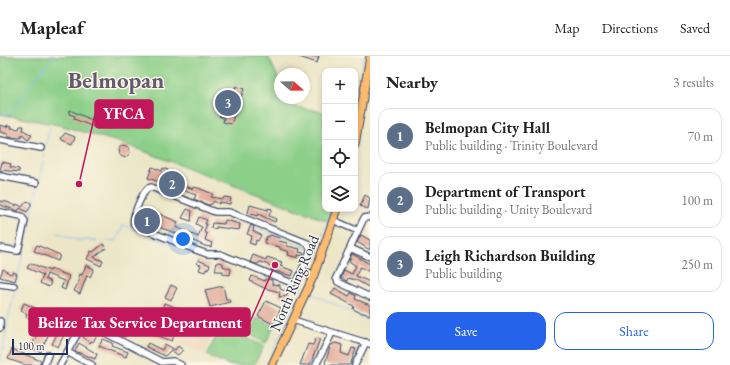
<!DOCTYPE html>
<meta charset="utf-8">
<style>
body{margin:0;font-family:"EB Garamond",serif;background:#f6f6f6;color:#222}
.controls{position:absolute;right:12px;top:12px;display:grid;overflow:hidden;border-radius:8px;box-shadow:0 2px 6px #0003}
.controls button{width:36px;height:36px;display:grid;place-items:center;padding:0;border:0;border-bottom:1px solid #e0e0e0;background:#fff;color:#222;font:20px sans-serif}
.compass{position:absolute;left:274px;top:12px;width:36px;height:36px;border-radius:50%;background:#fff;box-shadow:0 2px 6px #0003;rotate:110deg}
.scale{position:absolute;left:12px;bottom:10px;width:56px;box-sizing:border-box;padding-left:4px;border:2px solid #1b2f5e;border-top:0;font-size:11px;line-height:14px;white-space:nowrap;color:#1b2f5e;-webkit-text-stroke:3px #fcf5e5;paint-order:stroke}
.you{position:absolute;left:183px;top:183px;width:14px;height:14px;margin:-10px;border:3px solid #fff;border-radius:50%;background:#1a73e8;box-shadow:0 0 0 6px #1a73e833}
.badge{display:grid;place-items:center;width:26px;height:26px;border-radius:50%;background:#2563eb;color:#fff;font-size:13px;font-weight:700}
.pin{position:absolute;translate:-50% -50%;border:2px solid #fff;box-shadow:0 1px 4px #0006}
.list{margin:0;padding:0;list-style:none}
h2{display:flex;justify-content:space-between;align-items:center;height:52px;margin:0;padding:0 16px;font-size:17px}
h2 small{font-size:13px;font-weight:400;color:#767676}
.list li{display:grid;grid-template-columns:26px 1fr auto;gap:12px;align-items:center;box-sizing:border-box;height:56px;margin:0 8px 8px;padding:0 8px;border:1px solid #e0e0e0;border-radius:12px}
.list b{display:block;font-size:15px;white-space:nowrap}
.list p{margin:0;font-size:13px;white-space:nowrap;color:#767676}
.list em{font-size:13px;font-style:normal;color:#767676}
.actions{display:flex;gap:8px;padding:12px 16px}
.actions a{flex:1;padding:9px 0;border:1px solid #2563eb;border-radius:12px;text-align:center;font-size:14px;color:#2563eb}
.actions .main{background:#2563eb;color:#fff}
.icon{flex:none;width:22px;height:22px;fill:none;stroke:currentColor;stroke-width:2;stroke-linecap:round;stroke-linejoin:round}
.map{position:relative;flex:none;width:370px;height:309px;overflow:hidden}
header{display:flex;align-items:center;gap:24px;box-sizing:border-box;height:56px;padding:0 20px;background:#fff;border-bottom:1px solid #e0e0e0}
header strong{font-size:19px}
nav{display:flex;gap:22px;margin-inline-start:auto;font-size:14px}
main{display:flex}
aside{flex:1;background:#fff}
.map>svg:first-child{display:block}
</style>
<header>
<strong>Mapleaf</strong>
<nav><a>Map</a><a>Directions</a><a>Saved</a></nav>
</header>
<main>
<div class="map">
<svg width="370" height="309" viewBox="0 0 370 309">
<rect width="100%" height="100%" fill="#fcf5e5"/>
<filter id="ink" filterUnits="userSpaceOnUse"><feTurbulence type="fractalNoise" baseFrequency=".025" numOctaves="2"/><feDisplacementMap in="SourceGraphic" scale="8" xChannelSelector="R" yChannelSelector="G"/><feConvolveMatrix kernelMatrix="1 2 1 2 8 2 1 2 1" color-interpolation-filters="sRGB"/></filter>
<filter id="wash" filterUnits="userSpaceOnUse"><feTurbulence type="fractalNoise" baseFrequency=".012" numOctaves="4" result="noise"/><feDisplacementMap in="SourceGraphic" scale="16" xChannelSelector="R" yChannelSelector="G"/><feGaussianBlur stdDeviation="0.9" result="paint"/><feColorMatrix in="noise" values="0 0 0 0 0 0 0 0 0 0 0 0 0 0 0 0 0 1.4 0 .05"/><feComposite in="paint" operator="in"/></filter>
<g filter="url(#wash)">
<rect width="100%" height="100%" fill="#ece6c7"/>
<path fill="#edd7bb" d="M162,243L218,266L205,298L149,279Z"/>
<path fill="#8bcf88" stroke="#537f73" d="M0,0H268L280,26V42H287L291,50L325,56V153H337L330,166L122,87L59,69L0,58Z
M257,262L274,270L266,287L249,278Z
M221,270L264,290L254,309H229L207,299Z"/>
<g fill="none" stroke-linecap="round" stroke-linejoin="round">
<path stroke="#80bdf3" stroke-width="1" d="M357,45L364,0
M355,55V51
M0,57L8,59L53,0
M46,89L50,71
M39,125L45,96
M153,135L215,159H227L307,192
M126,170L192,197
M58,177L77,184L116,185L124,168
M198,199L207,202L219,201L234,207
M310,213L332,153
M16,229L38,130
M293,230L302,233
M311,237L370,265
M8,264L15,233
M3,294L8,265
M0,305L2,297
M267,309L307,219"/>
</g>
<g id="blocks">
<path fill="#e2a998" d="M296,0H319L317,7Z
M236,30L244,33L231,68L223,66L224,62L219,60L222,54L215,52L219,40L226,42L228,34L234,36Z
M70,54L96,66L94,71L74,63L75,60L69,58Z
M0,69L7,71V69L12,70L11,72L19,73L20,70H24L23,74L32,79L28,84L22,79L21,82L8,81V78L0,76Z
M65,77L75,81L72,88L62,84L61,82Z
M123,89L129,91L130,97L125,102L119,99L118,93Z
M2,106L11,108L10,111L19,113V116L0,114Z
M152,111L162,115L163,112L168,114L164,123L193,133V131L198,132L213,138L211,141L223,143L224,141L231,142L230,148L220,146L219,148L214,145L212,148L208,149L194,143L196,139L148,122Z
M365,139L370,142L368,153L360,150Z
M0,145L7,146L16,150L17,148L22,151L27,145L31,147V150L27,156L20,152L18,155L0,149Z
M250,149L268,154V152L272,153L269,160L276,163L275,166L258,158L257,160L248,157Z
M145,152L178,166L176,171L198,181L202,171L196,168L199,161L207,164L205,168H207L204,176L207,178L205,184L212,187L211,191L205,190L189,183V182L139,164Z
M187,153L192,155L191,165L182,162Z
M225,164L240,168L239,174L216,171V173L211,172L212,167L224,168Z
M251,169L254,171L253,175L261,179L258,185L256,184L255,189L249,187L252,180L247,178Z
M270,179L280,182L279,185L287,187V190L300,193L299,196L304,197L303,200L298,199V202L288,199L289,196L280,193V191L264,187L267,180L269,181Z
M361,179L370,184V194L357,186Z
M103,188L106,192L94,201L103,205L101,210L87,203L91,195L93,196Z
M37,189L60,199L58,205L34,195Z
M352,198L370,208V216L360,211L356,220L370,226V232L356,224L348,222L347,225L341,222L344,214L352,218L356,210L349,205Z
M253,199L266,204L267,201L282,206L280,210L294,215L292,220L271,214L273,211L261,206L257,208L250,206Z
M198,204L210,209L208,213H206L205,216L199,214L201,209L197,208Z
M217,206L223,207V210L231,213L230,219L223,218V215H215Z
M30,207L50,215L51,213L69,220L65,234L61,232L64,225L47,218L45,223L51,226L49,231L40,227L43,219L27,212Z
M86,209L94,213L90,221L87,219L80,238L74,235L80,223L78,222L79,218L82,219Z
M3,213L10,218L14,216L17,218L15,225L0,221Z
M252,220L265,225V223L272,224V228L280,229V233L288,236L287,240L279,241L280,236L264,232L250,225Z
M171,229L177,232L171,244L165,241Z
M223,230L226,243H229L230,246L210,251L205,234Z
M335,232L349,240L351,237L356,240L355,243L370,249V259L359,256L353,253L354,250L331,238Z
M266,245L281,252L273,268L258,260Z
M24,247L37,253L36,257L45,261L43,265L34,261L32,264L26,261L27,258L21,254Z
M164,247L184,254L182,260L162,253Z
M59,268L70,273L67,278L65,277L58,291L52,288L59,274L57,273Z
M123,269L129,272L125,281L115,276L117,271L121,273Z
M155,272L174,279L172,285L153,278Z
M39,273L49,277L41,296L31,292Z
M86,274L97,280L93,286L91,285L90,287L83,281Z
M316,282L320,283L310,309H300L308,288L313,289Z
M103,283L113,287L112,290L128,296L126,301L99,290Z
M79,287L97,298L95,303L75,295Z
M148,287L162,294L165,288L175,294L178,290L183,294L178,299L171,294L165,300L146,291Z
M335,287L342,289L341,297L349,300L352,292L356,293L350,309H327L325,307L331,289Z
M12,293L41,305L39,309H25L8,303Z"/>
</g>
</g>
<g filter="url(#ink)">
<use href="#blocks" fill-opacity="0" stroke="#3a4a6e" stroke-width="1"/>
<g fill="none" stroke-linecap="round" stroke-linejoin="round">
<g stroke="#3a4a6e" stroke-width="8">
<path id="minor" d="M0,84L41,92
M0,120L36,127
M151,131L215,156H229L307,187L311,193L298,224L292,227L220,198H207L196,194L134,169C131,162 142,137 148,132Z
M0,156L21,160L25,165L18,195L0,192
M370,161L364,162L336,222L338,226L370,241
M333,164L358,175
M350,192L370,201
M303,214L314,219
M0,228L14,230
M293,264L370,288
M0,265V272
M67,296L92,309
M44,309L48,299
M60,309L84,266L162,306L173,305L181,309
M316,309L332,277
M355,309L366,286"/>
</g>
<g stroke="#3a4a6e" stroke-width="9">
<path id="major" d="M355,89L370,0
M272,309L314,219L337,153"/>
</g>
<use href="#minor" stroke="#fff" stroke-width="5.5"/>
<use href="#major" stroke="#febc70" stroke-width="7"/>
</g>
</g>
<g text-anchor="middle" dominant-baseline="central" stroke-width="3" stroke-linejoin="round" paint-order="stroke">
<g font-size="15" fill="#1b2f5e" stroke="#fcf5e5">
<text transform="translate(294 227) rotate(-67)">North Ring Road</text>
</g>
<g font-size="23" font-weight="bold" fill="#615a72" stroke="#fcf5e5">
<text x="116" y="24">Belmopan</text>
</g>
</g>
<path fill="none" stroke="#c2185b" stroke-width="1.5" d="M79 128L95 58M275 209L250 266"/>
<g fill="#c2185b" stroke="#fcf5e5" stroke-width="1.5">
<circle cx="79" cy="128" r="4"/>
<circle cx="275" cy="209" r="4"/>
</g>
<g fill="#c2185b" stroke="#c2185b" stroke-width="1.5">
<rect x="95" y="44" width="58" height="28" rx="4"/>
<rect x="29" y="252" width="221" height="28" rx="4"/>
</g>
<g font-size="16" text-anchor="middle" font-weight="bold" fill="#fff">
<text x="124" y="63">YFCA</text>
<text x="140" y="272">Belize Tax Service Department</text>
</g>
</svg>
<div class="controls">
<button>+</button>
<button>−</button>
<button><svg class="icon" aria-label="locate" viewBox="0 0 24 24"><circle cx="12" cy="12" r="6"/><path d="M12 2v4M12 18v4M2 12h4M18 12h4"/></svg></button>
<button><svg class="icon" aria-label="layers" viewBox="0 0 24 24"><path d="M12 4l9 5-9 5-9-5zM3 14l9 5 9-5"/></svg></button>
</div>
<svg class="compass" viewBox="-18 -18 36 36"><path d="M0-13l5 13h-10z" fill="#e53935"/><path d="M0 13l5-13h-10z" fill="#767676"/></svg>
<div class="scale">100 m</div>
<div class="you"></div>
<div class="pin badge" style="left:147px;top:165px;background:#5c6f8a">1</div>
<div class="pin badge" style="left:172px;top:128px;background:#5c6f8a">2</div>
<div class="pin badge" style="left:228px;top:47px;background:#5c6f8a">3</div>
</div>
<aside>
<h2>Nearby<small>3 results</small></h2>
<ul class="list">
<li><span class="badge" style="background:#5c6f8a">1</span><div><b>Belmopan City Hall</b><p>Public building · Trinity Boulevard</p></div><em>70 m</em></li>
<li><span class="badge" style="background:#5c6f8a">2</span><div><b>Department of Transport</b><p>Public building · Unity Boulevard</p></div><em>100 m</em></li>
<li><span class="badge" style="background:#5c6f8a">3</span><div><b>Leigh Richardson Building</b><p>Public building</p></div><em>250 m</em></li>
</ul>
<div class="actions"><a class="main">Save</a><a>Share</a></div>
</aside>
</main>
